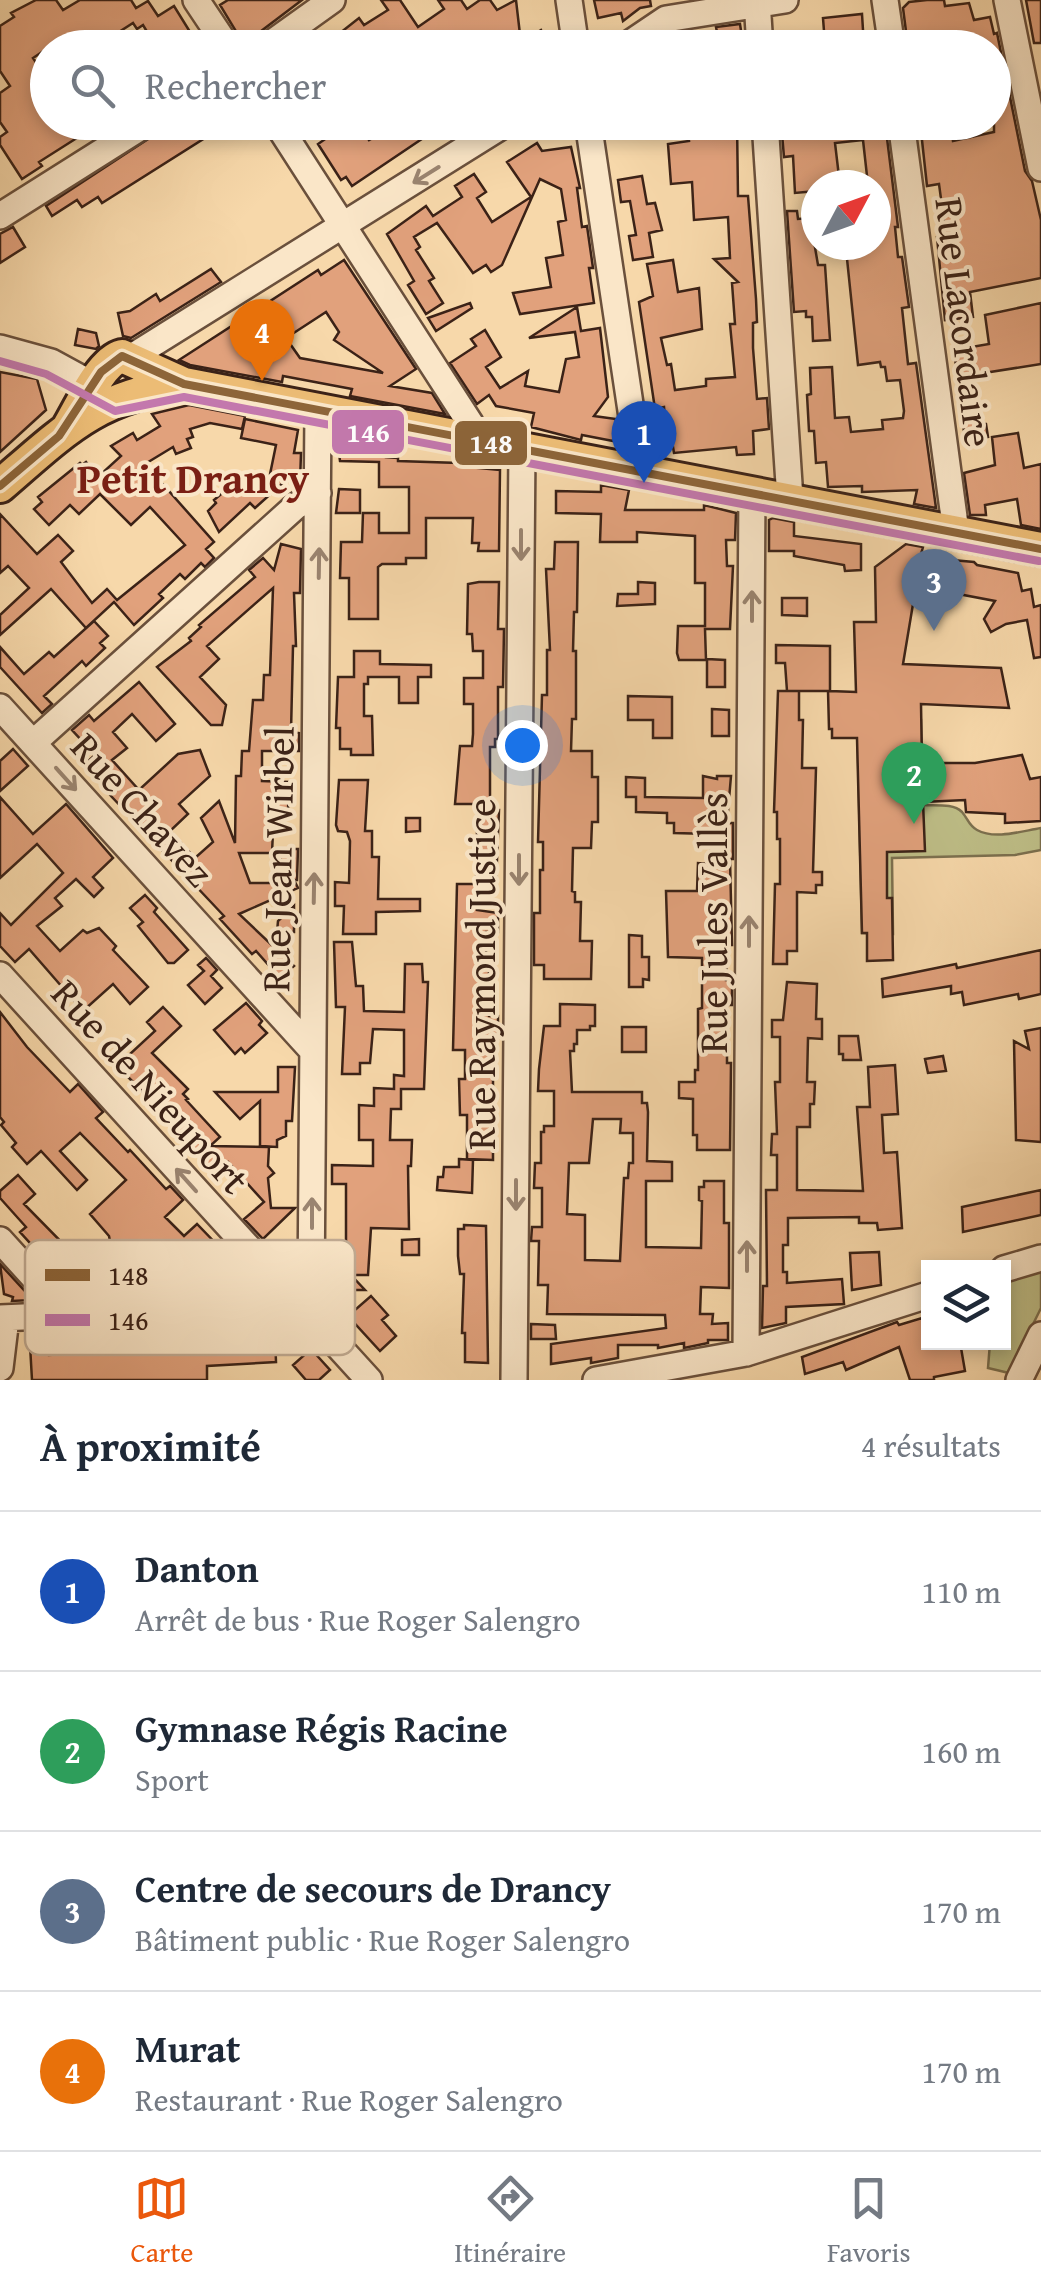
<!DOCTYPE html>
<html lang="fr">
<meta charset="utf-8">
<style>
body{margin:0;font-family:"Gentium Book Plus",serif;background:#f2f2f3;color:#1f2937}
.controls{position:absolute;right:30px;bottom:30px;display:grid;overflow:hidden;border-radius:0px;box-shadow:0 5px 15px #0003}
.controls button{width:90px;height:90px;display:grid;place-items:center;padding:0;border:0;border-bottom:2px solid #e0e1e3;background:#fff;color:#1f2937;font:50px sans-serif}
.compass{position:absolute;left:801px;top:170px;width:90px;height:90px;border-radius:50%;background:#fff;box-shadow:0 5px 15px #0003;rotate:49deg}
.you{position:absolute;left:522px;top:745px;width:35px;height:35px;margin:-25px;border:8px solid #fff;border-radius:50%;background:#1a73e8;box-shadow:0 0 0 15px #1a73e833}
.badge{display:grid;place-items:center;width:65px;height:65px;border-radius:50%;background:#ea580c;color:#fff;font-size:32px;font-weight:700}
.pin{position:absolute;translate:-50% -82px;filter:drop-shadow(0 2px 5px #0008)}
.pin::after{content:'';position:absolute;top:52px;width:35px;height:30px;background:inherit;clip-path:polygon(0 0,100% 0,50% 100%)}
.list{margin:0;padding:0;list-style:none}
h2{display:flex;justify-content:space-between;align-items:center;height:130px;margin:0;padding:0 40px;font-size:42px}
h2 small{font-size:32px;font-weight:400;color:#747a83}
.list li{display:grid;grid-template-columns:65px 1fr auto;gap:30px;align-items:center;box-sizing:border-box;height:160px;padding:0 40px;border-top:2px solid #e0e1e3}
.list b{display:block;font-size:38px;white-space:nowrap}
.list p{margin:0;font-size:32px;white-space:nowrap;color:#747a83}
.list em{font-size:32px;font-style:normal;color:#747a83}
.icon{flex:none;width:55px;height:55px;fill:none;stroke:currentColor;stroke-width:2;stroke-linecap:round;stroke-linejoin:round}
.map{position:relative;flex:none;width:1041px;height:1380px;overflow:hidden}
.search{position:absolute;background:#fff;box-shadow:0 5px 15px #0003;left:30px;right:30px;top:30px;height:110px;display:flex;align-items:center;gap:25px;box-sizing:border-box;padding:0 35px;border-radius:55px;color:#747a83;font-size:38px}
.sheet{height:770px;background:#fff}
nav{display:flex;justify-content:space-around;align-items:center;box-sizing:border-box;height:140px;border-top:2px solid #e0e1e3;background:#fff;font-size:28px;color:#747a83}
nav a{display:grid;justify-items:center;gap:5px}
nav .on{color:#ea580c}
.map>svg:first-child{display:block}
</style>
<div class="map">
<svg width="1041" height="1380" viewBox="0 0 1041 1380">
<rect width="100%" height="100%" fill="#f7d8aa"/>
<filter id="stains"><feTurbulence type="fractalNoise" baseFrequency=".002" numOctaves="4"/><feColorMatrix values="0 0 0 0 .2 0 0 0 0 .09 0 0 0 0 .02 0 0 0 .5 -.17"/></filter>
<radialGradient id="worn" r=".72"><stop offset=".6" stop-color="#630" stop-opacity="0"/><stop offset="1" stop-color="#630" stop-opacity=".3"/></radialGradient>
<path fill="#bebe87" stroke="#7c704f" stroke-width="2.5" d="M857,717L921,720L923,805C935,806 953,803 962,812C968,819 969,826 977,830C995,840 1022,831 1041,828V850L1015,855L892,858L893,934L862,933Z
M1041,1269V1308L1009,1373L988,1368L990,1343L1004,1342V1282Z"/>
<path fill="#e1a17c" stroke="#3b2217" stroke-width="2.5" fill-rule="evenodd" d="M36,0H56L63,10L80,0H131L136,8L148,1L158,16L174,6L200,48H157L143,25L137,29L133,23L94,48H87L81,37L65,48H48L33,58L48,80V122H102L39,162L42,166L22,179L0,145V137L7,132L0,122V93L10,86L0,71V26L14,17L11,13Z
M228,0H302L256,35L249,45L243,43L220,5Z
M381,0H400L418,27L444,9L438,0H461L467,9L480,0H490L497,10L516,0L521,43L541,30L552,48H321L359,18L364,25L388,10Z
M594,0H650L651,6L640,8L623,21L621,13L598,18Z
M927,0H944L945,6L969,3L974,20L990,17L994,34L997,33L1025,171L1032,181L1041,220V278L970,292L973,317L945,320L937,237L941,236L939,221H944L939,184L927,186L920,122H936V127L951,126L953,141L994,132V48H974L973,45L937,48L933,36L907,39L903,8L909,2Z
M1026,0H1041V43H1034Z
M862,14L864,46L791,48L790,33L824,31L823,18Z
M740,24L743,44H737V48H682L681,35L717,32L716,27Z
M174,122H200L208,136L102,203L98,197L82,207L77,200L52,216L46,206Z
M327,122H357L369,140L401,122H447L352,186L346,177L341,180L318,144L334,133Z
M687,122H737L738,196H748L756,299L757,322L753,323V348L757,399L767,398L769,429L753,431L754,454L737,455L736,447L674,453L668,417L665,418L664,407L655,409L639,302L653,296L647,264L673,260L678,292L699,288L702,329L661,338L667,365L671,364L675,390L706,386V379L735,377L730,324H735L732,283L738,282L714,259L730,258L728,217L694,220L692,182L671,184L668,144L689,141Z
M781,122H807L808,125L851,122V127L877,124L878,131L886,130L898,227H895L898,257H902L909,307L902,308L908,364L916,363L936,508L914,504L917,490L862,492V486L828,487L826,462L816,463L814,431H809L807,395L811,394L810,368L832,367L835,418L849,417L851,432L883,429L882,420L903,418L904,411L900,380L887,381L885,367H881L880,362L858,365L846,249L876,246L878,226L876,185H868L863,140L835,143L840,185H816V191L795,193L793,156L784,157Z
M537,143L542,151L571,147L580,188H577L582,227L587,226L593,268H589L594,303L520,314L513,293L551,287L546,258L563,255L558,222L566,220L561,189L540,179L502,265L491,272L486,265L473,273L437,223L414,237L420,247L416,250L434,278L429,281L443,303L426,314L408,285L414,281L387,234L426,206L433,216L462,197L455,186L474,174L486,192L477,198L492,222L531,197L507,162Z
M642,176L647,204L655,203L662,230L649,233L653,257L633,260L629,236L636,235L630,201L621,202L618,180Z
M787,211H797L798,219L810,218L818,265H825L830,340L813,341L812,317H806V311L794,312Z
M13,227L25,247L0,263V234Z
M344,260L416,369L390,386L432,393L445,414L350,396L352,389L283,376L282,382L190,365L179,360L318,270L321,275ZM326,312L339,332L334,340L383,373L300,358L286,338Z
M211,269L221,282L131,338L123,336L118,313L130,311L156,294L160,301Z
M470,303L472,308L436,331L428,318Z
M1041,303V364L971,375L975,403L977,402L980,424H986L988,437L965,440L954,350L989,344L985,315Z
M577,307L581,331L600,328L608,397L594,416L616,419L613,441L582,435L581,440L531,427L534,413L496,406L489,395L477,404L450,363L476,346L471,339L485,330L501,357L486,367L500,388L528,371L525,386L559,392L566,359L579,357L575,332L529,338Z
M78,329L96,333L99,346L96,349L75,345Z
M0,372L37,379L46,410L0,452Z
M189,405L245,416L242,429L210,423L190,429L193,437L187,439L191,448L176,454L173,447L145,464L214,542L206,549L214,558L205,567L201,563L185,579L180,574L159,594L163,598L134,625L114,602L86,628L51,589L0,635V615L29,588L8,566L0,573V514L37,554L58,535L73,551L61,562L92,603L107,589L117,600L185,545L150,507L131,525L100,494L79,514L70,505L49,525L34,509L42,502L38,497L80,463L82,465L86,462L98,477L121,456L111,446L133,433L137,440L160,426L152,414Z
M245,419L298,430L294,453H301L300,482L285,481L255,508L250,503L219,532L208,511L216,503L214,500L233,484L240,491L259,474L268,484L276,445L241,438Z
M1018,433L1024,468L1041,464V529L1021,525L1017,499L985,505L986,515H970L964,473L995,465L992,437Z
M337,438L387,443L386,457L398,458V461L459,463V466L500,470L499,551H478L479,543H472L473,518H426V558H406V564H382L378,567V619H349V578H340L341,542H362L363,513H379V533H409V487H379V462L340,461Z
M601,485L629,490L625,510H704V505L736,513L735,540H726L727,566H733L730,629H705L706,660H679L677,653L678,626H705V583H695V536L637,532V542H600L601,514L556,513V491L601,492Z
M339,489L360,490V513H336Z
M773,518L794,522V536L861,544V570L845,571L844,565L794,556V551H769V520Z
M555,542H578L577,612H574L573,651H576V719H572L571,751H592V777H598V822H592L591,848H573L572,891L575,892V902H581L580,941H592L591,979H544V965H534V913H540V870H543V842H538L542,695H547V650H550L546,569H554Z
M281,544L301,549L300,593H294L296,646H293L291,732L299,733V751H262V781L289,782L288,810H274L272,853H239L250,883H280L281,849H298L297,880H294L298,888L239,914L294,966L280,978L256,951L252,954L220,919L224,916L111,796L85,764L95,755L72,730L89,715L94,721L139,682L175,724L156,741L132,714L113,732L127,748L112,760L139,790L178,754L200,750L210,776L179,804L188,814L170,831L195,858L213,842L201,818L219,801L235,843L236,776H241L242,751H249L253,700H263L264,675H270L273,588L207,646L219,659L200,677L226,705L222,725H211L157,667L191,641L189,638L201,627L199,625L255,577L249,570L263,558L274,570Z
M906,544L923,547L921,554L949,556L952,560L974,562L977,565L1018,573L1022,591L1031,589L1034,607L1041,605V657L1034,658L1027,620L1006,624L991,632L984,619L995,601L916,586L903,664L1001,668L1009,708L921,704L922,763H975L1022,755L1030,779L1041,777V821L1005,823V814L966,812L965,800L923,802L925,851L887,852V898H892L893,960L867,961V933H862L857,738H832V729H829L828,691H787L785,663H776V645L830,646V691L856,692L854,622H876L875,567Z
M479,582H499L498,629H504L503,687H498V739H495V747H490V804H455L460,746H472L473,734V704H464V678H483V651H473L472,634H467L468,584Z
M638,582L655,583V604L617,606L618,594H638Z
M782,598H807V616L782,615Z
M94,621L108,636L100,643L105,648L86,666L82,661L44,696L52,704L42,713L0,667V647L24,674L49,652L54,657Z
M354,651H380V664L431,665V677H418V703H399V677H368V684H364V716H372L373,755H351V749H340V728H336L338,677H354Z
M707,659L725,660V687H707Z
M778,691H799V720H803L802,768H816L813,872H822V885H816V893L797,892V951H787V964H773L775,884H780V839H777V812H774Z
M628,696L672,697V738H653V720H628Z
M712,709L729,710V736H712Z
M13,749L28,766L0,791V761Z
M703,776L717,779V776H731L727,823H733V859H730L732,945H727L726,980H732V1005H727V1063H731L730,1150H697V1135H693V1099L679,1098V1082H695V1070H698V1009L702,1008V958L668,957L666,891H697L698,863L710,864L711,834L674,833V823H667V813L636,812V797H626V777L645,778V797L703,798Z
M339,780H368L365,831H372V857H379L378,899H420V911L376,912V934H343L344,906H335V882L349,883L350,841L347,832L338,831L336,825Z
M0,797L33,834L66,804L113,858L93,877L103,888L94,897L76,879L55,898L62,906L37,926L60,951L83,930L87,933L99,928L116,946L113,950L148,987L130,1004L113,984L83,1011L29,949L15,962L0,946V913L11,925L63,873L37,844L0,878Z
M481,810H499L496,884H476L477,832H481Z
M406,818H420V831L406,832Z
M457,884H476L479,897L477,910L498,913V932H486V958H489V1016H498V1038H493V1160L467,1159V1115H460L459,1079H465V1050H453Z
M145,895L157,908L154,912L188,950L174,963H168L138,926L143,922L130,908Z
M294,906V932H277L278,921Z
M629,935L642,936V957H649V980L643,979V987H629Z
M334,942H352L356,986H363L364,1011L404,1012L405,964H422L423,982H428L424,1089H401V1109H391L390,1140H412L411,1166H408L409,1229L371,1228L368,1275H351L365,1290H332L334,1242H346V1184H332V1165L373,1166V1140H359V1105L374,1106V1088L394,1089V1075L404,1076V1030L373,1029L370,1063H360V1074H342L345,1007H336Z
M1041,950V994L1019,999L1018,994L964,1005L962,992L951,994V986L883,997L882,979L956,964L957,968Z
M206,958L217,970L211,976L222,988L205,1004L188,985L204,971L198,965Z
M787,982L817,984L816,1019H822V1039L808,1038L807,1082H815L814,1104H810V1127H797V1190L863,1191L857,1107H870L868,1067L895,1065L898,1114L882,1115L884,1153L897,1152L902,1228L878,1230L877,1223H859V1217L788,1218V1245H783V1272H787V1283L842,1279L844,1304L786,1307V1323L762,1328L763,1286H767L766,1190H777V1155H771L772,1134H777L775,1082H780V1037H772V1020H783Z
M246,1003L262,1021L259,1025L267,1033L245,1053L241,1048L235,1054L214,1030Z
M560,1004L595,1005V1026H590V1030H577V1044H574V1051H570L572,1092H642V1103H647L648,1112L647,1161L672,1162V1181H646V1247L701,1248L702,1201L699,1200V1187H704V1181H724V1223H729V1288L701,1287L700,1314H713L712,1324L728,1323V1340H708V1343L684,1348V1343L658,1348V1345H618V1358L591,1363V1358L551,1364V1344L666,1328L665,1315L547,1314L548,1285H538L539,1241H531L532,1227H542V1188H534L535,1163H541V1132H544V1126H554V1091H538L539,1069L544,1026H560ZM593,1119H621L620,1133H633V1163H629L628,1178H624L620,1261L585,1260V1215L567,1214L569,1163H589Z
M163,1007L181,1026L152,1053L188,1089L183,1094L188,1099L186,1100L220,1137L210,1146L269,1147L268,1166L274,1173L268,1178L271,1208H295L263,1239L244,1219L264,1202L228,1162L215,1174L166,1119L174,1112L152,1088L145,1094L117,1066L155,1031L147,1022Z
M0,1012L27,1047L70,1092L78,1084L103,1112L96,1118L128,1152L130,1150L166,1189L170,1186L183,1200L165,1217L184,1236L197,1224L223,1251L205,1268L232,1267L233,1286L199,1288V1283L171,1284L144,1287L143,1271L132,1272L130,1241H110L109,1236L90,1214L126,1180L80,1133L60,1151L87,1180L77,1190L41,1151L27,1164L12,1147L16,1143L1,1125L4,1122L0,1117Z
M622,1027H646V1052H622Z
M1041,1028V1142L1016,1140L1014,1041L1029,1049L1025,1031Z
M839,1036H858L861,1060H843V1054H839Z
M943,1056L946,1071L928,1073L925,1059Z
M278,1067H295L292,1121H286V1136L277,1140V1147L260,1146V1101L240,1119L215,1092H278Z
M459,1159L473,1160L472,1193L437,1190L438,1177H443L444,1167H459Z
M18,1175L35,1194L24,1204L78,1259L81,1256L90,1266H95V1269L111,1271L112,1288L82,1285L44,1251L40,1254L20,1232L26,1227L0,1198V1191Z
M1041,1190V1215L963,1232L962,1207Z
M464,1225L486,1226L488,1363L465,1362V1333H462L464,1274H460L458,1256V1229H464Z
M419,1239V1255H402V1240Z
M879,1252L881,1285L852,1290L850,1253Z
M0,1264L33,1300L12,1301L13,1297L4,1294Z
M371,1296L388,1315L382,1320L396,1336L380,1351L348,1316Z
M922,1318L924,1324L928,1323V1342H960L965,1371L934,1377V1380H910L899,1347L846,1370L843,1362L805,1374L802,1357L897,1322L899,1325Z
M531,1324L555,1325L556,1339H531Z
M205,1325V1333L275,1334L276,1362L207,1366V1380H32L30,1345L48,1344L49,1355L81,1353L80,1341L118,1339V1330Z
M311,1349L330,1370L319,1380H306L293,1365Z"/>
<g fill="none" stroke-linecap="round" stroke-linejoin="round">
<g stroke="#6a503c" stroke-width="30">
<path id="minor" d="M196,0L228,48
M569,0L576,48
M757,0L760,48
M885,0L892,48
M1007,0L1041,168
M265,48L332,0
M623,48L666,19L785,0
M276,122L470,423L477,439
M588,122L640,471
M765,122L790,499
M901,122L956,532
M0,216L149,122
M0,348L51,362L95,386
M130,358L508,122
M0,707L312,1050
M33,743L296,506L318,493
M0,975L369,1380
M0,1240L70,1317
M1004,1269L1041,1258
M298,1305L311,1291L318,409
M0,1318L298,1305
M746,1353L752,492
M0,1368L6,1318
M514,1380L522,448
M596,1380L746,1353L928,1295
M1019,1380L1041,1335"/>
</g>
<g stroke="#3b2217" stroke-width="38">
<path id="major" d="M68,428C80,408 101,361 122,356L184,384L1041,549
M0,486C65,430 95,397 183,384"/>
</g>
<use href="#minor" stroke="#fae6c8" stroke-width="25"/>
<use href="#major" stroke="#ecbc75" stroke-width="32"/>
<g stroke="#fae6c8" stroke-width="15">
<path id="bus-1" d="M0,486L59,436L101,372L122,356L184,384L1041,549"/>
</g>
<g stroke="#fae6c8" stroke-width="15">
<path id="bus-2" d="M0,361L46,374L115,411L184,397L1039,561"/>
</g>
<use href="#bus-1" stroke="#8d6539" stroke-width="8"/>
<use href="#bus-2" stroke="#c378ad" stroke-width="8"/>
</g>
<defs><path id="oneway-shaft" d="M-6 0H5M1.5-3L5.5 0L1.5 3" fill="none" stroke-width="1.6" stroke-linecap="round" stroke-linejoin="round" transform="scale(2.5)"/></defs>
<g stroke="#9a8470">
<use href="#oneway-shaft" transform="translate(426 175) rotate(148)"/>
<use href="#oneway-shaft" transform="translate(521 545) rotate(90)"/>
<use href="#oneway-shaft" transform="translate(319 563) rotate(-89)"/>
<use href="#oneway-shaft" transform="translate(752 606) rotate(-90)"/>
<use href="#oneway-shaft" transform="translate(66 779) rotate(48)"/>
<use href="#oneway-shaft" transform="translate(519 870) rotate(90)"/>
<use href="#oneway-shaft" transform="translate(314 888) rotate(-89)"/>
<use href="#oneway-shaft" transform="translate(749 931) rotate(-90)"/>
<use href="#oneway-shaft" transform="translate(186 1180) rotate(-132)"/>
<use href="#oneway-shaft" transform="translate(516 1195) rotate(90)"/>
<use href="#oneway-shaft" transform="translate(312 1213) rotate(-90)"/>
<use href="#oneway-shaft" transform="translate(747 1256) rotate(-90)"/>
</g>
<g text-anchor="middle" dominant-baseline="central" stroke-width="8" stroke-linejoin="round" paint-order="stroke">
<g font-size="40" fill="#3b2217" stroke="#fae6c8">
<text transform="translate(965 322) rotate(83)">Rue Lacordaire</text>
<text transform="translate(143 809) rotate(48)">Rue Chavez</text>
<text transform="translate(277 859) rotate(-89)">Rue Jean Wirbel</text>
<text transform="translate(712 923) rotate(-90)">Rue Jules Vallès</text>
<text transform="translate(480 974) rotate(-90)">Rue Raymond Justice</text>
<text transform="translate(151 1086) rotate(48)">Rue de Nieuport</text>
</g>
<g font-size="42" font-weight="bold" fill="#7a1f14" stroke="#fae6c8">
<text x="193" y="477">Petit Drancy</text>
</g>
</g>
<rect x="25" y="1240" width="330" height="115" rx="15" fill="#fae6c8" stroke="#c1ab93" stroke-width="2.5"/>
<rect x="45" y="1269" width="45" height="12" fill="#8d6539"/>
<rect x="45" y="1314" width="45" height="12" fill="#c378ad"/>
<g font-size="28" fill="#3b2217">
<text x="108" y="1285">148</text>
<text x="108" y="1330">146</text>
</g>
<g stroke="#fae6c8" stroke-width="4">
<rect x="330" y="408" width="76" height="48" rx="10" fill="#c378ad"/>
<rect x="453" y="419" width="76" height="48" rx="10" fill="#8d6539"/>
</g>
<g font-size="28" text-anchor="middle" font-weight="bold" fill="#fff">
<text x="368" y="442">146</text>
<text x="491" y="453">148</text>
</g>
<rect width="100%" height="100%" filter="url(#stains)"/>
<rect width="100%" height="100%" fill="url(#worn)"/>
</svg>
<div class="controls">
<button><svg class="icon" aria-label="layers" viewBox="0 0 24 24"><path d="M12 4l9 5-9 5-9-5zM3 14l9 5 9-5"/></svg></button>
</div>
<svg class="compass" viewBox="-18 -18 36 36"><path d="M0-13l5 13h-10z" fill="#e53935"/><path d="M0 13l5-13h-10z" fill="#747a83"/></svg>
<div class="you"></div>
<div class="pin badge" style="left:644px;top:483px;background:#1a4fb4">1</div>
<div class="pin badge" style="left:914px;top:824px;background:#2e9e5b">2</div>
<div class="pin badge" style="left:934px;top:631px;background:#5c6f8a">3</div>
<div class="pin badge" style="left:262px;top:381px;background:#e8710a">4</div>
<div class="search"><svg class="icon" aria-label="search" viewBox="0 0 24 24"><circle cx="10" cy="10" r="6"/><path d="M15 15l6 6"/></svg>Rechercher</div>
</div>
<section class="sheet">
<h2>À proximité<small>4 résultats</small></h2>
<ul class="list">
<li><span class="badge" style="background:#1a4fb4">1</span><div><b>Danton</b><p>Arrêt de bus · Rue Roger Salengro</p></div><em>110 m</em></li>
<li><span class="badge" style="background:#2e9e5b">2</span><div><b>Gymnase Régis Racine</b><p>Sport</p></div><em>160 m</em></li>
<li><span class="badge" style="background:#5c6f8a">3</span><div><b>Centre de secours de Drancy</b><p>Bâtiment public · Rue Roger Salengro</p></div><em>170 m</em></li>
<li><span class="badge" style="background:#e8710a">4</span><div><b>Murat</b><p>Restaurant · Rue Roger Salengro</p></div><em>170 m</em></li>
</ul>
</section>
<nav>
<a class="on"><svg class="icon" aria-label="map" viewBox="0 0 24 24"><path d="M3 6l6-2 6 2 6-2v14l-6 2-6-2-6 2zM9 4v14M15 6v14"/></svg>Carte</a>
<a><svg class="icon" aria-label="directions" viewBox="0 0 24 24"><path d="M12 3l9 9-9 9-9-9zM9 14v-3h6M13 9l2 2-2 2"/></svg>Itinéraire</a>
<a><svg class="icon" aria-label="saved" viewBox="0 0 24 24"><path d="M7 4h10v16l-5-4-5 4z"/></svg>Favoris</a>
</nav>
